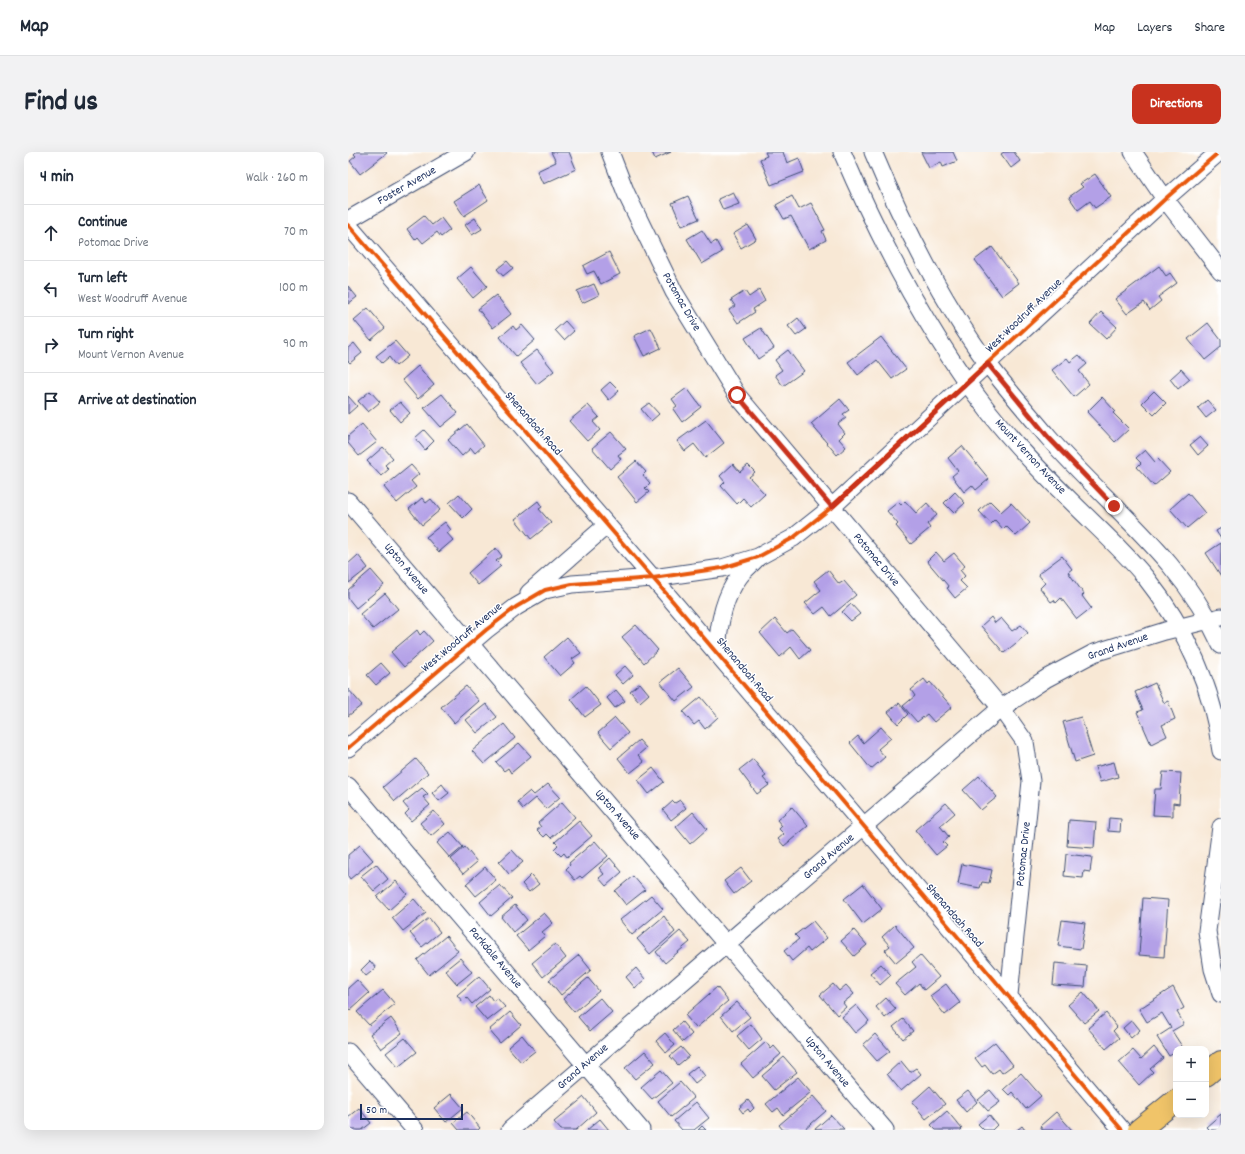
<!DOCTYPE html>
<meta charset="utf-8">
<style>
body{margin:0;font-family:Dekko,sans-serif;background:#f2f2f3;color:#1f2937}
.controls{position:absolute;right:12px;bottom:12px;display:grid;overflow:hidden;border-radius:8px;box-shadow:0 4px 16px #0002}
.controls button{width:36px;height:36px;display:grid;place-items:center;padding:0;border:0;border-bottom:1px solid #e0e1e3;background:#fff;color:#1f2937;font:20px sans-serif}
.scale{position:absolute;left:12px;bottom:10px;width:103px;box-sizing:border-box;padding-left:4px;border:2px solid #1b2f5e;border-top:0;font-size:11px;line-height:14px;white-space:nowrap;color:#1b2f5e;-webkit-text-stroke:3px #fff;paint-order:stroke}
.stop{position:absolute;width:12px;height:12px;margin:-9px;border:3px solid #c8321e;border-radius:50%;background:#fff}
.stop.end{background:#c8321e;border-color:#fff;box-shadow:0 1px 4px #0008}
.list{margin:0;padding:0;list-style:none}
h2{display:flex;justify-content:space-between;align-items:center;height:52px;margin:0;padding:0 16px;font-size:17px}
h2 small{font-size:13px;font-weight:400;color:#747a83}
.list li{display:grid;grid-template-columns:26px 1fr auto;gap:12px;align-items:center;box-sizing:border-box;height:56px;padding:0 16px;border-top:1px solid #e0e1e3}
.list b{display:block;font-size:15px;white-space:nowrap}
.list p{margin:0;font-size:13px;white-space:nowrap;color:#747a83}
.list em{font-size:13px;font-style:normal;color:#747a83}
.icon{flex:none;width:22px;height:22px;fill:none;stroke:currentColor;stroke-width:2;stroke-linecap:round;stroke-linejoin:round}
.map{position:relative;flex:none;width:873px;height:978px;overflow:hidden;border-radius:8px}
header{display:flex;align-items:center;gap:24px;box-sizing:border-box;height:56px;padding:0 20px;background:#fff;border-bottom:1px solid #e0e1e3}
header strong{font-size:19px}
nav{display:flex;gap:22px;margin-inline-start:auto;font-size:14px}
.intro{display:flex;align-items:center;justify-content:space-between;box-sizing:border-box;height:96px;padding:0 24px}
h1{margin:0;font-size:28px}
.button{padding:10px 18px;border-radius:8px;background:#c8321e;color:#fff;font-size:14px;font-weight:700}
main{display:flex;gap:24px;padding:0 24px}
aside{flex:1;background:#fff;border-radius:8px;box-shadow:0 4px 16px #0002}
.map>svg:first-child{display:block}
</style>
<header>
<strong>Map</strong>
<nav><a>Map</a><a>Layers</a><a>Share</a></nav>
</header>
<div class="intro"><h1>Find us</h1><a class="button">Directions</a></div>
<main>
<aside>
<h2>4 min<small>Walk · 260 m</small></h2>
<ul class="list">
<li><svg class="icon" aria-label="ahead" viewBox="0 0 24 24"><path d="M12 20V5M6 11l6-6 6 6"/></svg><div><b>Continue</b><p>Potomac Drive</p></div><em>70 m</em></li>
<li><svg class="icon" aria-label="left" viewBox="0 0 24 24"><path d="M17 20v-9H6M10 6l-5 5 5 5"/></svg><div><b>Turn left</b><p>West Woodruff Avenue</p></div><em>100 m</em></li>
<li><svg class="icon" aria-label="right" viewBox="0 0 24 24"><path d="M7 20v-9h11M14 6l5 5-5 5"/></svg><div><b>Turn right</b><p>Mount Vernon Avenue</p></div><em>90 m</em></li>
<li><svg class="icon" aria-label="arrive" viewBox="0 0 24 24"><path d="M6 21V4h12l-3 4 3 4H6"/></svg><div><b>Arrive at destination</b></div></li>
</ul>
</aside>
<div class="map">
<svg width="873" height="978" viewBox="0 0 873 978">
<rect width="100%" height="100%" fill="#fff"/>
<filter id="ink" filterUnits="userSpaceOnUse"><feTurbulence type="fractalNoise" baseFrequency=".025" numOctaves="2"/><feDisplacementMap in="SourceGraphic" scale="8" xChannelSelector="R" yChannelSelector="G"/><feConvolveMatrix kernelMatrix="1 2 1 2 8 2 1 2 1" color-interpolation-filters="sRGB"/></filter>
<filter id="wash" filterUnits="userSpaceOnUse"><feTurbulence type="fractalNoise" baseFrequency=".012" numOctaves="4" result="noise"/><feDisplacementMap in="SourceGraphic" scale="16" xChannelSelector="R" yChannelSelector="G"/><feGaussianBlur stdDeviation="0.9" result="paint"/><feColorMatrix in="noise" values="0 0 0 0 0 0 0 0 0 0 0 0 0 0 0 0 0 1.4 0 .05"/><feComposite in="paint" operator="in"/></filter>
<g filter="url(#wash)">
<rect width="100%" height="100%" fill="#f8e8d5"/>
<g id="blocks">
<path fill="#b3a0e7" d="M8,0H38L39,1L12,22L2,9L8,4L6,2Z
M203,0H221L228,17L195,32L189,19L208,10Z
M304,0H323L307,7Z
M417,0H435L439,11L451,6L456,20L423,33L412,7L419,4Z
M573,0H605L609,9L595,15L593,10L581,16Z
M656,0H666L672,9L663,16L653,2Z
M747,22L763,45L747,56L742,49L730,58L721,45L735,35L732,32Z
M131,33L140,48L116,64L106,49Z
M385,40L391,52L375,58L370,47Z
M340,44L351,67L334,74L324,51Z
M444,44L451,57L463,51L477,78L474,79L478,88L461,97L443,64L436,67L428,53Z
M76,64L84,73L93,66L102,78L93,85L89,80L75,91L70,85L67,88L59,77Z
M127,66L134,77L124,83L117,73Z
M400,73L408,87L393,96L385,82Z
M354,78L363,92L368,89L374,100L354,112L339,87Z
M644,95L671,131L654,144L627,108Z
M261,100L272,122L253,132L246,119L239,122L235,114Z
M159,109L165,116L155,124L149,117Z
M811,114L818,124L822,121L829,131L810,145L813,149L802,158L796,150L779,162L767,147Z
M123,115L139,134L125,146L109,127Z
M246,132L251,143L234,151L229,139Z
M0,134L9,145L0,152Z
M411,138L417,149L405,157L407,160L390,171L381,158L387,154L383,148L397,139L401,145Z
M148,143L163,162L145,176L130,157Z
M20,156L37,176L23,188L6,168Z
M753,160L769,175L758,187L742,172Z
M450,166L458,177L448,184L440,174Z
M217,169L226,179L216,188L207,178Z
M860,171L873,188V195L857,208L840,187Z
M174,173L187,188L168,204L152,185L165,174L168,178Z
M303,176L313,196L296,204L286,184Z
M413,176L426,196L410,207L397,186Z
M533,185L558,217L544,227L529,208L510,223L500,210Z
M47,189L60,204L48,214L41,205L34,211L28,204Z
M6,191L14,201L2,211L0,209V196Z
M189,198L206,219L189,232L172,211Z
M440,198L456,219L435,234L427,223L434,218L427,208Z
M731,203L739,212L731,219L741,232L726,245L704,218L719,206L722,210Z
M70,214L86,233L70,247L54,228Z
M833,217L842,227L830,237L822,227Z
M262,230L271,239L261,248L253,238Z
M339,236L353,255L334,270L325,257L329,254L324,247Z
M22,239L32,250L20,260L10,249Z
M806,239L818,251L806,263L794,251Z
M94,242L110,261L93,275L76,256Z
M0,244L9,254L0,262Z
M754,245L767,259L765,261L781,277L767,290L739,260Z
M492,247L501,258L495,262L498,266L490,272L497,281L491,287L498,295L489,303L463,272Z
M859,248L868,258L858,266L850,256Z
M52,250L62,261L52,270L42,258Z
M301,251L311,262L303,269L293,257Z
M240,253L251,265L245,270L252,278L239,289L221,269Z
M358,268L376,291L357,306L346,292L337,299L329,289Z
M14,272L29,290L11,304L0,291V284Z
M119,272L136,293L127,301L123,296L114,304L100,288Z
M76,278L86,289L77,298L67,286Z
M263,280L278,297L270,303L273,307L262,317L244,296Z
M852,285L860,294L850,303L842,293Z
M614,294L641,327L628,338L624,333L616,340L604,324L610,319L600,306Z
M35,295L45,306L37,313L41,317L33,324L19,309Z
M797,298L807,310L810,307L822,320L806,334L789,315L793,311L788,306Z
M288,309L298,320L295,323L302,331L297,336L301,340L289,350L269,325Z
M385,312L392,320L400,313L407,320L401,325L417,342L403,355L395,346L389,352L373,334L377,330L372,324Z
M63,313L71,322L63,329L68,335L49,351L36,335Z
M607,340L617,351L606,361L596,351Z
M840,341L857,361L839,376L822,357Z
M111,342L124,357L115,366L101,351Z
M74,346L78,351L83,347L92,358L74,373L61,357Z
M190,349L194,355L191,357L203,371L183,387L167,367Z
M557,349L568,361L579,351L589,363L579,372L582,376L563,392L548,374L550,372L539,359L550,350L553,353Z
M642,349L653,360L663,351L682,371L668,384L658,374L655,377L647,368L643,372L631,359Z
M97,370L103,378L99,381L105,388L91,400L78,385Z
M873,376V387L868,379Z
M873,391V424L858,401Z
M148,396L154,404L148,409L153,414L130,433L120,421Z
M588,400L596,409L606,401L617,414L612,418L617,424L612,429L619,436L607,446L599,436L601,435L579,409Z
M10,403L20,416L1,431L0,412Z
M714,404L724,417L720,420L736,442L734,444L743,456L729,467L713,446L708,451L706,448L703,450L692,436L697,431L690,422Z
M23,418L36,433L8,456L0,446V438Z
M480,418L491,432L496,429L508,443L483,464L476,455L467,462L457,451L473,438L466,429Z
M37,441L50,457L25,477L12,462Z
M503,452L512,462L503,469L494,460Z
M643,465L647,471L653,466L664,479L673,473L680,481L656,501L633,474Z
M427,467L439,481L444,477L462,498L452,507L443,495L432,505L412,481Z
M288,473L310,498L296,511L274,485Z
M69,478L72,483L76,479L85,489L56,515L43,500Z
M219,485L233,501L224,507L227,511L212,524L196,505Z
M33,511L42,521L28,533L19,523Z
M277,514L285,523L275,532L267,523Z
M330,516L346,535L328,549L312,530Z
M576,527L580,532L582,530L604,555L586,570L579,562L569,570L555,554L567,544L563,538Z
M292,531L301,542L292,550L282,539Z
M807,531L816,551L820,549L827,567L814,573L819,584L803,592L789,560L795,558L787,540Z
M118,534L131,549L106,571L93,555Z
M238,534L253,553L237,565L223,547Z
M0,537L14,553L0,564Z
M268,538L277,549L267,556L259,546Z
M353,545L370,565L357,577L351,569L346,573L335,560Z
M551,551L560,562L550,572L540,560Z
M138,552L149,565L129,581L118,568Z
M733,565L745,604L727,610L715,570Z
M267,566L280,581L263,596L250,581Z
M156,572L167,586L136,612L124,599Z
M533,575L543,586L530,597L537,605L523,617L502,591L510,584L515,591Z
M291,588L298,596L290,603L296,610L282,621L270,606Z
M171,591L183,604L163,621L160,616L156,619L148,610Z
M68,607L80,621L47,649L35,635Z
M405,607L418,624L415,626L421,633L409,642L391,618Z
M766,610L770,625L752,630L747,615Z
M305,616L316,630L301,642L290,628Z
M815,620L833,621L831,652L825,651V664L805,663L807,637H813Z
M631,624L649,645L633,658L615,638Z
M94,632L101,641L91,649L84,641Z
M200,632L212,645L198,657L188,646L175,657L169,650L182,639L186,643Z
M74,636L80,642L75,645L82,653L63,669L57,662L61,658L55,651Z
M332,648L338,656L323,668L315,658L325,649L327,651Z
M214,650L227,665L203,686L199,682L196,685L189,678L193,675L190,671Z
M598,651L607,661L592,674L601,685L595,690L599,694L588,703L567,678Z
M444,655L460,674L436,694L430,687L436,682L431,677L434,674L429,668Z
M86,659L97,672L83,684L72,671Z
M345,660L359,677L342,692L328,675Z
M761,666L773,667L772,680L760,679Z
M721,668L748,670L746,696L719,694Z
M231,669L244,684L219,705L216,701L213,704L206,697L210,693L207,690Z
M102,680L115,695L102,706L89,691Z
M247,689L260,704L234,726L232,724L227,728L218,717L222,713L221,711Z
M12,693L25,708L2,727L0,724V703Z
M117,695L129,710L115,722L103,707Z
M164,698L175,710L161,722L151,710Z
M718,702L744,705L742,720L736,719L735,726L716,724Z
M262,706L274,720L258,734L251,726L256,722L251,716Z
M28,712L40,727L26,739L13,724Z
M614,712L644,718L641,731L634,730L632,736L610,732Z
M137,715L148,728L128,744L118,732Z
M393,716L403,729L386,742L376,729Z
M183,723L191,732L181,740L174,732Z
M285,724L297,738L278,753L267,739Z
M48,729L59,742L41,758L29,745Z
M515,732L534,757L515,772L496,747Z
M152,733L164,746L143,764L132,750Z
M303,743L315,757L284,783L272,768Z
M795,746L820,748L816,805L791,803Z
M66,747L78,761L55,779L44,766Z
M167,753L179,768L165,780L153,765Z
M196,761L205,771L194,780L197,784L180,798L168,784Z
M316,764L327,780L302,802L289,787Z
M81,766L92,780L74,795L62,781Z
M714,768L737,771L733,797L710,794Z
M465,769L479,786L462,800L459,796L444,809L436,799L451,787L447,783Z
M547,773L566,796L548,811L537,798L542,794L534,785Z
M506,778L519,793L506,804L493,789Z
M332,779L342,790L317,811L308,800Z
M98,784L110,799L81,823L69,808Z
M207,792L218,806L195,825L184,811Z
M231,803L243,818L213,843L201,828Z
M572,803L591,825L576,838L571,831L557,843L547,832L568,815L564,810Z
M112,806L124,820L109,832L97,818Z
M22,809L28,816L18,824L13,818Z
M707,811L739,814L737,835L705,833Z
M533,812L543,823L532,833L522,821Z
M288,816L297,827L287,836L278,825Z
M131,824L142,837L124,852L119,846L115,850L109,843Z
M240,826L251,839L226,860L215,847Z
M9,828L21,841L2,858L0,856V836Z
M485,832L491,839L498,833L506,842L495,851L498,855L489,863L472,843Z
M598,832L612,851L597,863L582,844Z
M369,835L380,849L348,876L337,863Z
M825,835L836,856L829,860L836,872L824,879L835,896L828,897V900L821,904L809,885L823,876L814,861L799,870L791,857Z
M35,838L47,852L21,873L9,860Z
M735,840L751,859L736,871L720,853Z
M141,843L145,849L149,846L157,855L139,869L127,855Z
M252,846L264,860L242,879L230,865Z
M538,846L548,857L537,866L528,855Z
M389,850L402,865L385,879L373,864Z
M508,853L521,869L507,881L494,865Z
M162,860L173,873L152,891L141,878Z
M758,861L769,875L765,879L771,886L758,897L740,876Z
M43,866L54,881L33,897L22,882Z
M555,867L565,879L555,887L545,875Z
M784,868L792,878L783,886L775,876Z
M334,870L344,882L335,890L325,878Z
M403,872L414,887L401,898L389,884Z
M317,881L327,893L318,901L308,889Z
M527,882L542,899L529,909L515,893Z
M174,883L187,899L173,910L160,895Z
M57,886L69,900L50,915L38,901Z
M418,890L423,897L426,894L433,902L405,926L393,912Z
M647,890L665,913L654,921L651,917L644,922L637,913L634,915L627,906Z
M333,895L341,904L330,913L322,904Z
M806,895L815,906L802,917L805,920L791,933L771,910L785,898L793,907Z
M297,899L307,911L287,927L277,916Z
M436,905L449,920L426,938L414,924Z
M553,909L562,920L568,916L573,922L553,939L539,922Z
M349,914L357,924L347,932L339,922Z
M313,918L324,931L304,947L293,935Z
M673,921L693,944L678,957L664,940L661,943L655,937Z
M450,925L463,940L435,963L430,956L425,960L418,952Z
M332,930L346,946L323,965L310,949Z
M582,934L597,952L578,967L564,950Z
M642,938L652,950L640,959L630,948Z
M620,939L629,950L618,960L608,948Z
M103,942L115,956L98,970L86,956Z
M465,944L478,959L456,978H435L431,973Z
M236,945L248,960L228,978H213L206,970Z
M400,948L406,956L402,960L400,957L395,961L391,956Z
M348,950L361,966L346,978H334L326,969Z
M11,956L23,971L14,978H0V965Z
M599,959L614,977L613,978H588L583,973Z
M119,960L132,976L130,978H111L105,971Z
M708,960L724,978H695L692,974Z
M873,962V978H861L858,975Z
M483,963L496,977L466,978Z
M641,963L649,973L644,978H636L630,972Z
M252,967L261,978H239Z
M354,974L358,978H350Z
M674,974L677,978H669Z"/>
</g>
</g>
<g filter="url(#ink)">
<use href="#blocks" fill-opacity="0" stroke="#3c4b70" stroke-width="1"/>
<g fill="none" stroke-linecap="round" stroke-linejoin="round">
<g stroke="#3c4b70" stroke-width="19">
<path id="minor" d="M262,0L278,41L326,140L389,243L653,556L677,590L683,629L661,843
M494,0C533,91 580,182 641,260C667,293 695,322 725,351C749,375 776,399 798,426C838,476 865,536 873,599
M525,0C556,74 592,147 640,212C659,237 680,261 700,285C761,355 834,406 873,493
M785,0L817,47L873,119
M0,68L118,0
M0,73L316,439L774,978
M0,349L537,978
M181,441L259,373
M369,502C370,476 375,446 391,425C396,418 404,412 410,405
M0,596L138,478L168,455L197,438L224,432L305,426L374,416L410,405L445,386L484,355L817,47L871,0
M0,634L293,978
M873,675L859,779L865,817L873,842
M0,900L67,978
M162,978L653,556L699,526L746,501L817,479L873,465"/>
</g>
<g stroke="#3c4b70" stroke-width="24">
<path id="major" d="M858,923L873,910
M791,978L828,948"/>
</g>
<use href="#minor" stroke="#fff" stroke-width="17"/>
<use href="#major" stroke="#f0c469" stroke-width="22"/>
<g stroke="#fff" stroke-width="6">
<path id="cycleway" d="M0,73L316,439L774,978
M0,596L138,478L168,455L197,438L224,432L305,426L374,416L410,405L445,386L484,355L817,47L871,0"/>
</g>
<use href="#cycleway" stroke="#e8590c" stroke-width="4"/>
</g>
</g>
<g fill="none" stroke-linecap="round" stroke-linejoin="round" filter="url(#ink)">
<path stroke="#c8321e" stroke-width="5" d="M389,243L484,355L640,212L700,285L766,354"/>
</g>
<g text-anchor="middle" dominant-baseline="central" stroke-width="3" stroke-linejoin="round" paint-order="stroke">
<g font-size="12" fill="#1b2f5e" stroke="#fff">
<text transform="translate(59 34) rotate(-30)">Foster Avenue</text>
<text transform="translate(333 150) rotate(60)">Potomac Drive</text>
<text transform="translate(676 164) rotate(-44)">West Woodruff Avenue</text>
<text transform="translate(185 272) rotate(49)">Shenandoah Road</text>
<text transform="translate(682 305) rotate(47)">Mount Vernon Avenue</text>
<text transform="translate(528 408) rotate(50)">Potomac Drive</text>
<text transform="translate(58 417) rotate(50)">Upton Avenue</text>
<text transform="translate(114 486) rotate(-40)">West Woodruff Avenue</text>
<text transform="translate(770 495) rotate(-19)">Grand Avenue</text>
<text transform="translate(396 518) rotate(50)">Shenandoah Road</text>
<text transform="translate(269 663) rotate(49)">Upton Avenue</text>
<text transform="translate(676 702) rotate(-84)">Potomac Drive</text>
<text transform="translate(481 705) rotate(-41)">Grand Avenue</text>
<text transform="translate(606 764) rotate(49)">Shenandoah Road</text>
<text transform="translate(147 806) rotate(50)">Parkdale Avenue</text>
<text transform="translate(479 910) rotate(50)">Upton Avenue</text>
<text transform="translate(235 915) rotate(-41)">Grand Avenue</text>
</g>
</g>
</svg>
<div class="controls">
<button>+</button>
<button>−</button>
</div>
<div class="scale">50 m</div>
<div class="stop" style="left:389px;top:243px"></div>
<div class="stop end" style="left:766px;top:354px"></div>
</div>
</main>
